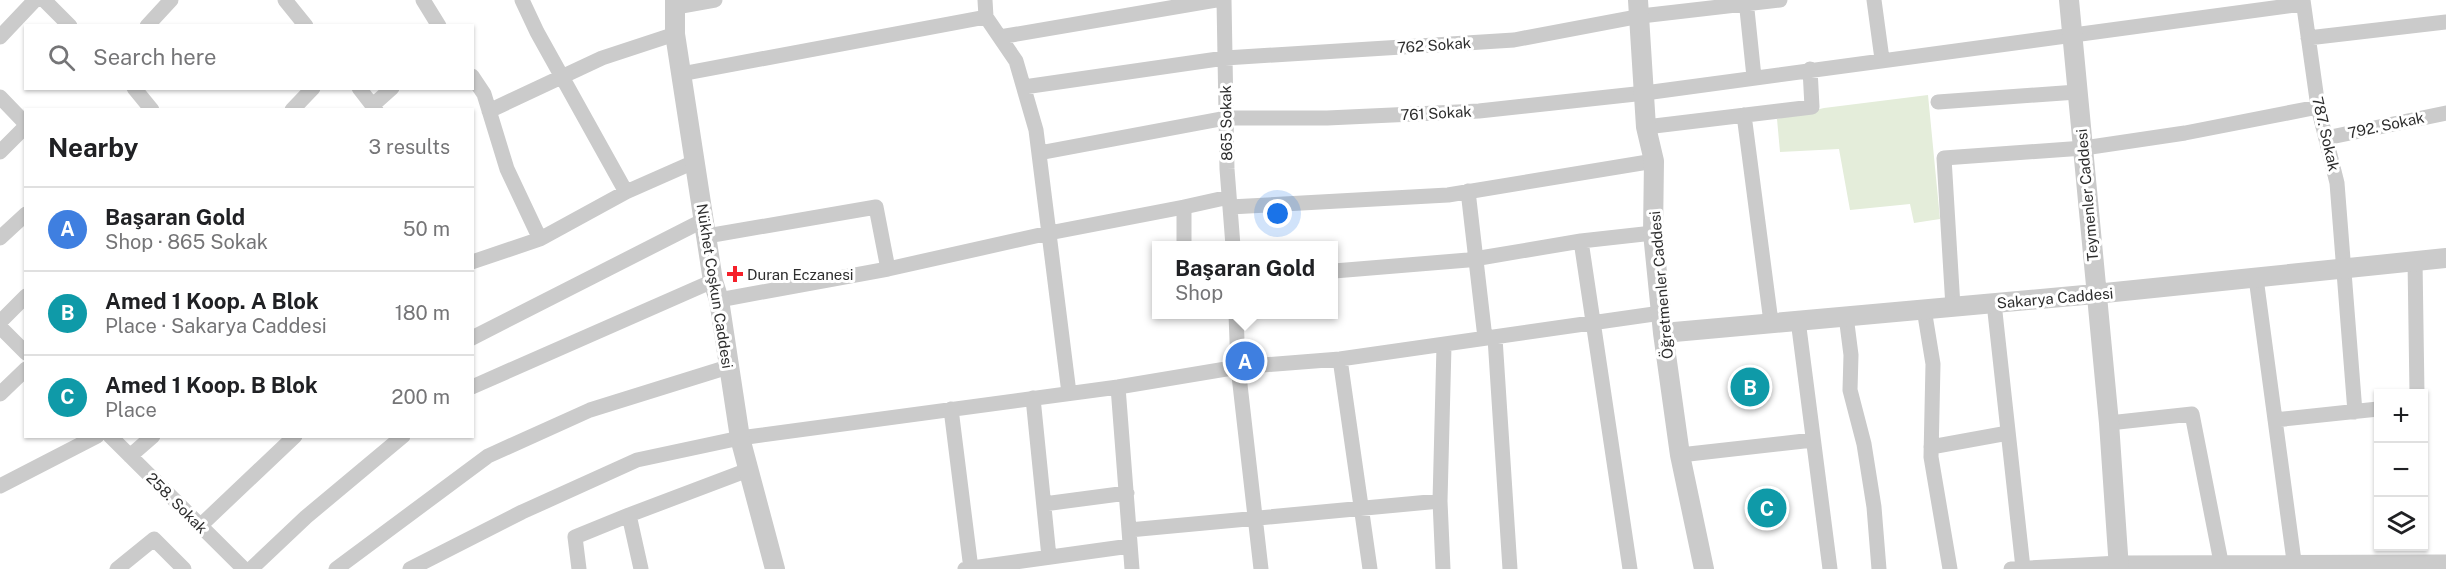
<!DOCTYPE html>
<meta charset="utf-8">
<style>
body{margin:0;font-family:"Public Sans",sans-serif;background:#f6f6f6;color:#202124}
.controls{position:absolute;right:18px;bottom:18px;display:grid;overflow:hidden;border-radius:0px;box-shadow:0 2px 4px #0004}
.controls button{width:54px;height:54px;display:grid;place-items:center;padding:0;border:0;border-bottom:2px solid #e0e0e0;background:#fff;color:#202124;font:30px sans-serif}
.you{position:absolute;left:1278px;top:214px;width:21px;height:21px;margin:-15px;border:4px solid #fff;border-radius:50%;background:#1a73e8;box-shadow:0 0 0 9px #1a73e833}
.badge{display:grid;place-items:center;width:39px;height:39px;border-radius:50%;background:#111827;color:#fff;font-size:20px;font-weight:700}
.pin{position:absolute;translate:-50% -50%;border:3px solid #fff;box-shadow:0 2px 6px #0006}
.popup{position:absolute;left:1152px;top:241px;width:186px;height:78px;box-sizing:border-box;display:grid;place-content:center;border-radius:0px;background:#fff;filter:drop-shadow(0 2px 4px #0005);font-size:20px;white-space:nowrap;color:#757577}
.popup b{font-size:22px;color:#202124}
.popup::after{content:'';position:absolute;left:50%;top:100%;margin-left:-12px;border:12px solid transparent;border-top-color:#fff}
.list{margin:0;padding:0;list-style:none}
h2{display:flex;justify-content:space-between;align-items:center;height:78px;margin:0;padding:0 24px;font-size:26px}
h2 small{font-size:20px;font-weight:400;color:#757577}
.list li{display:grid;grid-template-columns:39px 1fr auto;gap:18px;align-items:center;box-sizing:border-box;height:84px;padding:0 24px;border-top:2px solid #e0e0e0}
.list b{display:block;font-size:22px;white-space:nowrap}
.list p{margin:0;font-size:20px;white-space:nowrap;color:#757577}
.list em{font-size:20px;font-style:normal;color:#757577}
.icon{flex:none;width:33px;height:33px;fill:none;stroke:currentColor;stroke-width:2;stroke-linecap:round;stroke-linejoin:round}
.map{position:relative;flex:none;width:2446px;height:569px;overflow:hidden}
.search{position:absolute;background:#fff;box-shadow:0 2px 4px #0004;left:24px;top:24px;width:450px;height:66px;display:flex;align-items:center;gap:15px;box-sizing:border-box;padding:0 21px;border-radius:0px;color:#757577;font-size:22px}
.panel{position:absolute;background:#fff;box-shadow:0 2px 4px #0004;left:24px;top:108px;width:450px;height:330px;border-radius:0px}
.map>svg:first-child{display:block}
</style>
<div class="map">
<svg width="2446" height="569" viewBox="0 0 2446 569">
<rect width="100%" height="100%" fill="#fff"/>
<path fill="#e4edda" d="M1928,95L1940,219L1914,223L1910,204L1850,210L1839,149L1780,152L1777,119L1824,108Z"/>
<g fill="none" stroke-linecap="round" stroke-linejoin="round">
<path stroke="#cbcbcb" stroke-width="15" d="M44,0L70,26
M285,0L306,26
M423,0L439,26
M522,0L537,32L626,192
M985,0L986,17L1016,61L1036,130L1069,393
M1224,0L1227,169L1233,246
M1746,0L1754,77
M1874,0L1882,59
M2303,0L2318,107L2337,183L2355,412
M676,7L715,0
M147,26L171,0
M0,37L35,0
M1000,37L1216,0
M2308,38L2446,22
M681,74L986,17
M472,76L484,94L507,169L540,239
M1024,87L1225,58L1514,40L1641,16L1780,0
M134,88L152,110
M359,88L376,110
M0,97L26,124
M1938,102L2077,92
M373,105L392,88
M292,110L313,88
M489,111L602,58L675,34
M1744,115L1771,322
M1646,127L1812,107L1810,69
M2326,138L2446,113
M0,152L26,126
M1039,153L1226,118H1327L1479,111L1645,93L2303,4
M1468,191L1485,338
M1184,207L1229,197
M1230,207L1448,195L1654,161
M707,236L876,207L888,269
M0,238L26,214
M1581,241L1630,569
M2415,260L2417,394
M472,262L540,239L626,192L694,162
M1334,271L1468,260L1581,241L1653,233
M2256,278L2294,561
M719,300L888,269L1049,233L1184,207V246
M1994,303L2023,568
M1953,307L1944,158L2084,148L2185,133L2318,107
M1924,309L1933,364L1931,457L1950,569
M1846,316L1851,355L1850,390L1864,444L1874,507L1879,569
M1798,320L1830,569
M0,322L26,296
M0,327L26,353
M472,338L704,220
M1495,338L1510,569
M1340,359L1370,569
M472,387L713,281
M1118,387L1132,569
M0,394L26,369
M1033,398L1049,557
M951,409L971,569
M2275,420L2378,409
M2109,423L2192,414L2221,562
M110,436L244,569
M1931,447L2008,433
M1680,455L1813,440
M130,456L153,436
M0,486L97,436
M1044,504L1127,493
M200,526L295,436
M1129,530L1440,501
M117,569L154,539L184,569
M251,569L306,517L403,436
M336,569L488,456L590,410L728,367
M410,569L522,512L637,460L740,438L1118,387L1238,367L1236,314
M579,569L575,537L629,515
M641,569L629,515L748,470
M965,569L1130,546
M1261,569L1238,367L1340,359L1661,313
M1443,569L1440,501L1444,346
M2011,569L2119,563L2446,562"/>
<path stroke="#cbcbcb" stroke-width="20" d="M675,0V34L713,281L719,300L740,438L775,569
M1638,0L1646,127L1654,161L1653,233L1663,333L1680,455L1704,569
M2069,0L2109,423L2119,569
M1663,333L2095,294L2446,258"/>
</g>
<path fill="#f5202a" stroke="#fff" stroke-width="2" d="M732 265h6v6h6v6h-6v6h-6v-6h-6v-6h6z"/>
<g text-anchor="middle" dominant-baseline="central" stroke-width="6" stroke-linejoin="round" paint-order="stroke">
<g font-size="15" fill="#2e2e2e" stroke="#fff">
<text transform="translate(1434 45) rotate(-4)">762 Sokak</text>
<text transform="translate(1436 113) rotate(-3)">761 Sokak</text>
<text transform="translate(1226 123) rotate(-91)">865 Sokak</text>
<text transform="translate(2386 125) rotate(-12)">792. Sokak</text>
<text transform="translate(2326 134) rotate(77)">787. Sokak</text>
<text transform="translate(2087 195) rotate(-95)">Teymenler Caddesi</text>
<text transform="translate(1661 285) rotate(-95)">Öğretmenler Caddesi</text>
<text transform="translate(715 286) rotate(81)">Nükhet Coşkun Caddesi</text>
<text transform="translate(2055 298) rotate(-5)">Sakarya Caddesi</text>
<text transform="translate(177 503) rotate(45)">258. Sokak</text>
</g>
<g font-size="15" fill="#2e2e2e" stroke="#fff" text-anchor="start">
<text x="747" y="274">Duran Eczanesi</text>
</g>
</g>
</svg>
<div class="controls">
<button>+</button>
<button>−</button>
<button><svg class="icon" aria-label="layers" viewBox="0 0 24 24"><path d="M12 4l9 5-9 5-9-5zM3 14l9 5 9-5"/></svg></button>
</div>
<div class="you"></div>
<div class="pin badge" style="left:1245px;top:361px;background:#3f7fe0">A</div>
<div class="popup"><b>Başaran Gold</b>Shop</div>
<div class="pin badge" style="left:1750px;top:387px;background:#0f9aa8">B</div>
<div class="pin badge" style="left:1767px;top:508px;background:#0f9aa8">C</div>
<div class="search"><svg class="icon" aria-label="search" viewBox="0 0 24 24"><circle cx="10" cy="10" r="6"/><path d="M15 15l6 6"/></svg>Search here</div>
<section class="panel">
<h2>Nearby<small>3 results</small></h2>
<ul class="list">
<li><span class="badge" style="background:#3f7fe0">A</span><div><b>Başaran Gold</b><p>Shop · 865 Sokak</p></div><em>50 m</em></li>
<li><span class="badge" style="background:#0f9aa8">B</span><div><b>Amed 1 Koop. A Blok</b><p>Place · Sakarya Caddesi</p></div><em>180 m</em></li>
<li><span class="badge" style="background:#0f9aa8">C</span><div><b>Amed 1 Koop. B Blok</b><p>Place</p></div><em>200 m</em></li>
</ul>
</section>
</div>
